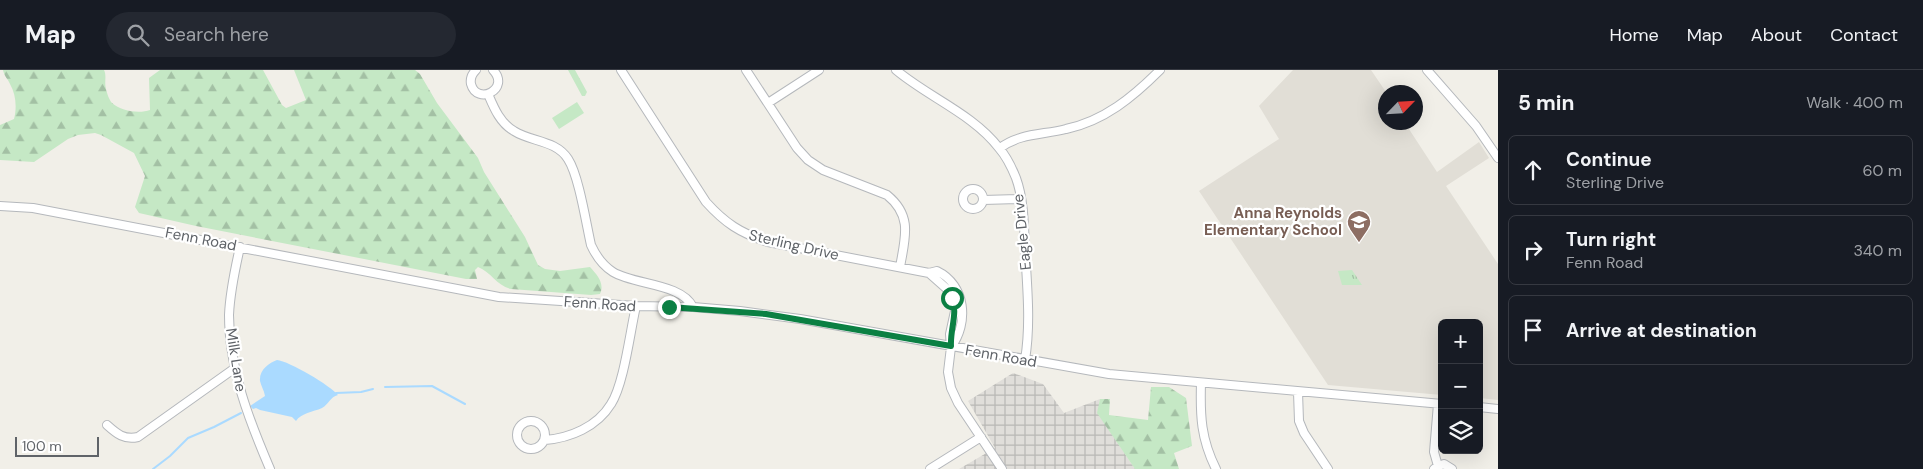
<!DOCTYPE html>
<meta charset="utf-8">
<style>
body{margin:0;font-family:"DM Sans",sans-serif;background:#242831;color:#f1f3f6}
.controls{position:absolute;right:15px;bottom:15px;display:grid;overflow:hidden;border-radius:8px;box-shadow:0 5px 20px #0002}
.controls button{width:45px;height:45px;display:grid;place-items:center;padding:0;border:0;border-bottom:1px solid #363941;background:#171b24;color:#f1f3f6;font:25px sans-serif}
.compass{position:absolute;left:1378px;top:15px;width:45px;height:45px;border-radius:50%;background:#171b24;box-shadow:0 5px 20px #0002;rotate:65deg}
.scale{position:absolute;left:15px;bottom:12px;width:84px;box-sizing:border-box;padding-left:5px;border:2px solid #5f6368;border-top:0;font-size:14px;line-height:18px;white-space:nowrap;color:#5f6368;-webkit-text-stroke:4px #fff;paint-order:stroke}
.stop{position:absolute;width:15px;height:15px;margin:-11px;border:4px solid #0b8043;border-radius:50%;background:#fff}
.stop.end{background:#0b8043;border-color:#fff;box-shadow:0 1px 5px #0008}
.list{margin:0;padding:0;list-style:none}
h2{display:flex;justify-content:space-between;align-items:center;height:65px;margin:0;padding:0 20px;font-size:21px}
h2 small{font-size:16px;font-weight:400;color:#9ea1a6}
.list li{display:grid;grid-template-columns:32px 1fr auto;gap:15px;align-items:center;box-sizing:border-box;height:70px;margin:0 10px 10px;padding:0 10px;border:1px solid #363941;border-radius:8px}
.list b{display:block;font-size:19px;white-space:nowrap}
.list p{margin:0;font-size:16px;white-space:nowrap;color:#9ea1a6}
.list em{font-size:16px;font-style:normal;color:#9ea1a6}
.icon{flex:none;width:28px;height:28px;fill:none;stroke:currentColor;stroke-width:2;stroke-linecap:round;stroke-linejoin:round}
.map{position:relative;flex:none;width:1498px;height:399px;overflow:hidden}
header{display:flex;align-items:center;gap:30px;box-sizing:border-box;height:70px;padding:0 25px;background:#171b24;border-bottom:1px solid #363941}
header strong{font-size:24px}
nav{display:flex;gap:28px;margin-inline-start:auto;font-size:18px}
.search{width:350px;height:45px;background:#242831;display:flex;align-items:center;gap:12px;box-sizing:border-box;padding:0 18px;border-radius:28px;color:#9ea1a6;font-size:19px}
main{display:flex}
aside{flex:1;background:#171b24}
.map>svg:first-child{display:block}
</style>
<header>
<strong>Map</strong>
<div class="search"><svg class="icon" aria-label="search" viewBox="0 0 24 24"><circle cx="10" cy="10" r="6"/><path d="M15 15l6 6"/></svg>Search here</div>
<nav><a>Home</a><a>Map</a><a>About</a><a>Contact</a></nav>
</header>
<main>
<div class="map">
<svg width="1498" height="399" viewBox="0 0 1498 399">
<defs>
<pattern id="industrial-grid" width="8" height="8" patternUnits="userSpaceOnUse" patternTransform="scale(1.25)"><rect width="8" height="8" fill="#e0deda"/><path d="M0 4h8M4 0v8" fill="none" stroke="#b9b8b5"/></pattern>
<pattern id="grass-tufts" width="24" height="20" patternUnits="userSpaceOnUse" patternTransform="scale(1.25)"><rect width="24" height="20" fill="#c5e8c5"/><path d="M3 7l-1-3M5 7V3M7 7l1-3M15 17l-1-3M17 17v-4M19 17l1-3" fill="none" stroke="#a3c0a4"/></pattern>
<pattern id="forest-firs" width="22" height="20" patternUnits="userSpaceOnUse" patternTransform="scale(1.25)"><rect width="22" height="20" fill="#c5e8c5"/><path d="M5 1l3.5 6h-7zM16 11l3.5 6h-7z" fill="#a3c0a4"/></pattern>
</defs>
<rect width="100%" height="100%" fill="#f1efe8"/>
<path fill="url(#industrial-grid)" d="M1013,303L1043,314L1064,343L1100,329L1098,343L1135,399H959L995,378L968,331Z"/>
<path fill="#e1ded6" d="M1293,0H1371L1386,22V52L1405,53L1437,102L1479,72L1489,88L1446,116L1498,194V330L1479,328V253H1442V325L1328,315L1199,121L1279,69L1259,36Z"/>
<path fill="url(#grass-tufts)" d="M1352,200L1362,215H1342L1338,201Z"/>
<path fill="url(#forest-firs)" d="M3,0H104C107,6 104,12 106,19C107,23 109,30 112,33C121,41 139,44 150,40L149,8L160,0H263L282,35L286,38L306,30L294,0H415L420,4L437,33L478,88L484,102L525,167L538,195L545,199L560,201L590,197C597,205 605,213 600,224L591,225L511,219C497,216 491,202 478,197L475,200L477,209H466L196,156L139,143L135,137L145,106L134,83L101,65L95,63L78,65L68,69L34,92L0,90V55L14,49C17,37 16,25 10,14C8,9 4,6 3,0Z
M568,0H575L587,22L585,26H582Z
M1151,317H1169L1186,328L1192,376L1174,383L1179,399H1135L1097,343L1100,329H1110L1109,345L1148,350Z"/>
<path fill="#c5e8c5" d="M577,32L584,43L559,59L552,48Z"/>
<path fill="#aadaff" d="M277,290C289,291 331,316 338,325C330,327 329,334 322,338C313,342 301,343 296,351L292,347L260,340L256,338L253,339L250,336L265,326C264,320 261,316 260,311C259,300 269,293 277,290Z"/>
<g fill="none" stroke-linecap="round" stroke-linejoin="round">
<path stroke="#aadaff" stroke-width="2" d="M385,317L432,316L465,334
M336,323L361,322L373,319
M153,399L170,386L188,368L214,357L241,343"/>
<g stroke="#b5b8bc" stroke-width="10">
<path id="minor" d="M476,0C472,4 470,9 471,14C477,36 511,19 493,0
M621,0L706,132C725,153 740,163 768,172L929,203L937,201C966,215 969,253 951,277
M746,0L797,78L808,90L823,100L887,125C913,146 905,168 900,197
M896,0C928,27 973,44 999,78C1006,86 1012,98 1016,108C1024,130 1024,156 1025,179C1027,216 1031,253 1025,290
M1427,0L1476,56L1498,88
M488,24C494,38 500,53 514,61C531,72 556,70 568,89C579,106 586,153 591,175C596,186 602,195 613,202C634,215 681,213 693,237
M768,33L819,0
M1000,78C1020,63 1043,65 1066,59C1104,51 1133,27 1160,0
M963 129a10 10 0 1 1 20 0a10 10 0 1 1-20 0Z
M983,130L1021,129
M0,136L33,138L499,227L636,236L693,237L740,241L800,249L1109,304L1442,334
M240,177C235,199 230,222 229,245C229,299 249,350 270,399
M929,203L947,219L954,233L955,241L950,264L951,277L948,302L951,318L958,333L1002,399
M1201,313C1200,346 1201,369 1216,399
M1298,322L1299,351L1304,363L1328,399
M1438,334L1434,382L1438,396
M1479,337L1498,339
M517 365a14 14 0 1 1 28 0a14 14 0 1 1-28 0Z
M107,355C117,364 124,370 138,367L235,298
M545,370C570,368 597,357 611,334C624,314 630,262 636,236
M930,399L981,367
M1434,399L1438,396L1444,394L1452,399"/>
</g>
<use href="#minor" stroke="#fff" stroke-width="8"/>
</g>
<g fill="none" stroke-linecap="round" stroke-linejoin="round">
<path stroke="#0b8043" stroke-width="6" d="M669,237L766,244L951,276C950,259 958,244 952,228"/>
</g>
<defs>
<g id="school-pin" transform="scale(1.25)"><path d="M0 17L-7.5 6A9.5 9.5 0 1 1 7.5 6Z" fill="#8d6e63" stroke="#fff"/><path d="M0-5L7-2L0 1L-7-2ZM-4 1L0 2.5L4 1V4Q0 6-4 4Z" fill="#fff"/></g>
</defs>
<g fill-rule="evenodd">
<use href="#school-pin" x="1359" y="152"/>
</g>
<g text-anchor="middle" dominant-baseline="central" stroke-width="4.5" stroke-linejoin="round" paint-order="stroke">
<g font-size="15" font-weight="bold" fill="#785e54" stroke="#fff" text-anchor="end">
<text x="1342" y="143">Anna Reynolds<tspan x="1342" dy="17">Elementary School</tspan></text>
</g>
<g font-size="15" fill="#5f6368" stroke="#fff">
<text transform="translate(1022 162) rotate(-96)">Eagle Drive</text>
<text transform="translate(201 169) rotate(11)">Fenn Road</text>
<text transform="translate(794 175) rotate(13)">Sterling Drive</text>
<text transform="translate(600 234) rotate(4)">Fenn Road</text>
<text transform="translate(1001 286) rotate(10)">Fenn Road</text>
<text transform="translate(236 290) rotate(81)">Milk Lane</text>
</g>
</g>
</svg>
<div class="controls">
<button>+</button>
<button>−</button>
<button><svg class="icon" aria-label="layers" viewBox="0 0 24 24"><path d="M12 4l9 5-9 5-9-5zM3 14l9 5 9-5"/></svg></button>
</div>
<svg class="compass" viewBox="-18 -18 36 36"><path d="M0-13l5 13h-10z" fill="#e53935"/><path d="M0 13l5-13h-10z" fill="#9ea1a6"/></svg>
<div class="scale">100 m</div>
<div class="stop" style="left:952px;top:228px"></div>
<div class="stop end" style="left:669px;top:237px"></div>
</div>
<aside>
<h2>5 min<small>Walk · 400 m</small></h2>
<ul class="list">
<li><svg class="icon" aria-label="ahead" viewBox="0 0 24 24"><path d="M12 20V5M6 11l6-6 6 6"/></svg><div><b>Continue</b><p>Sterling Drive</p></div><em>60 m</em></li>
<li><svg class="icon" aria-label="right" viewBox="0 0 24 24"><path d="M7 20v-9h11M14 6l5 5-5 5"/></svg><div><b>Turn right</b><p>Fenn Road</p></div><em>340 m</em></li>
<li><svg class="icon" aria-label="arrive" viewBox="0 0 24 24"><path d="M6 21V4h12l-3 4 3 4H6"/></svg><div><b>Arrive at destination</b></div></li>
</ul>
</aside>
</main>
